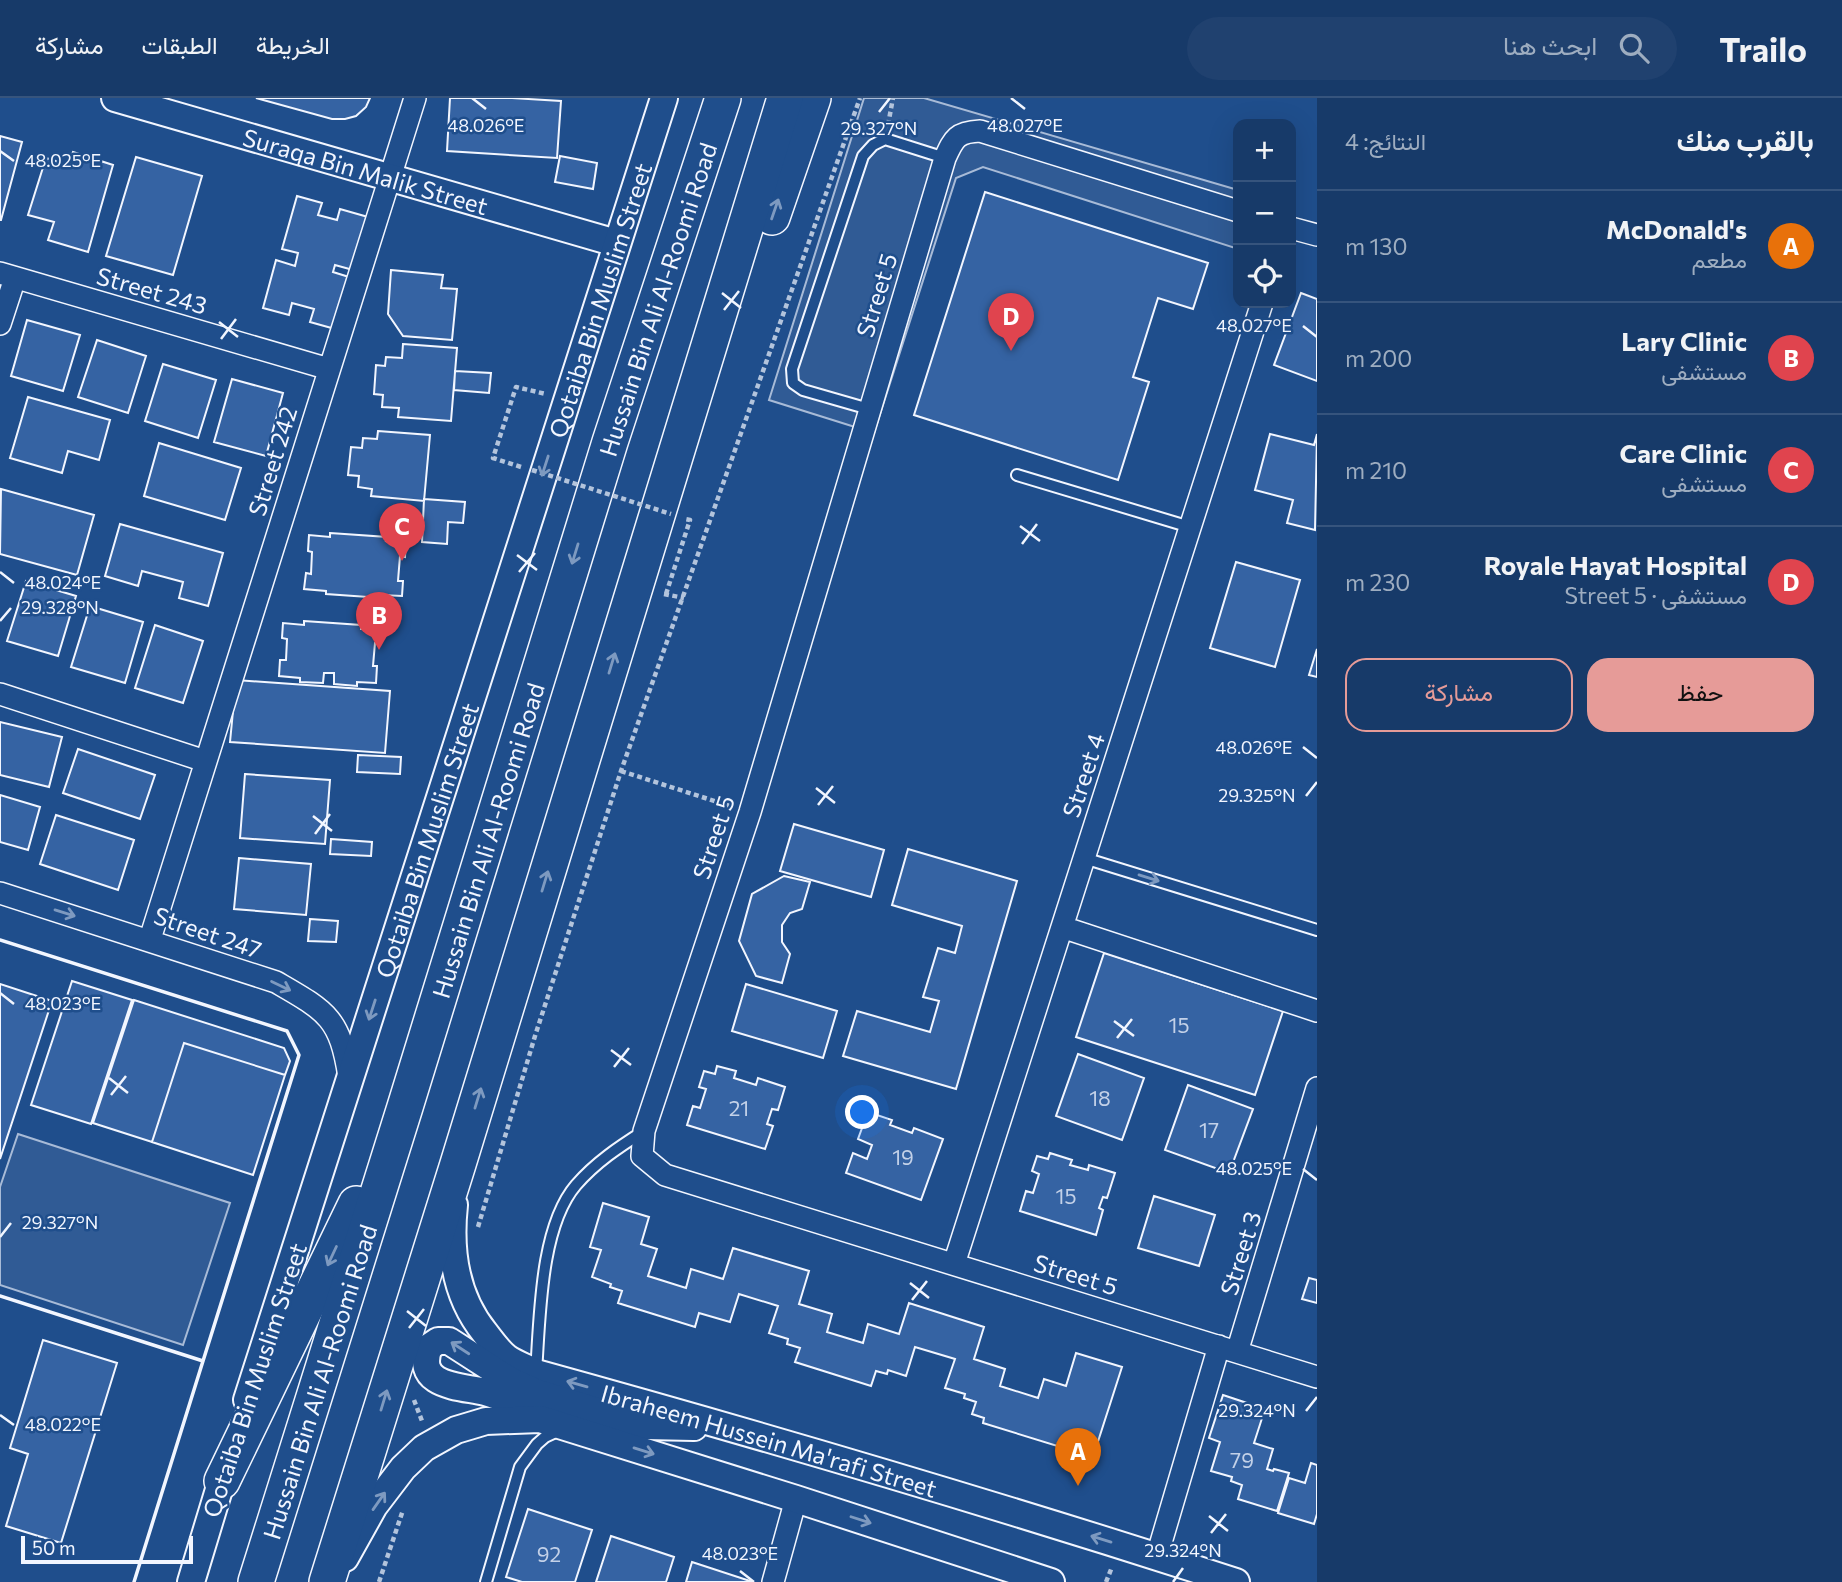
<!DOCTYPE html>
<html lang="ar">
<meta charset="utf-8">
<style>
body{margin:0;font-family:Commissioner,Vazirmatn,sans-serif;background:#20416f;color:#f1f3f6;direction:rtl}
.controls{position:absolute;right:21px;top:21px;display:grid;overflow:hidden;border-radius:14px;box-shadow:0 7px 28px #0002}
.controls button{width:63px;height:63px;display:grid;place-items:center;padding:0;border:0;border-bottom:2px solid #36547d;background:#173a69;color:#f1f3f6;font:35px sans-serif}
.scale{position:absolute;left:21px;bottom:18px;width:172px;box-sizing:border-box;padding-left:7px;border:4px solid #f2f6ff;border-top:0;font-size:19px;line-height:24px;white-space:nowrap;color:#f2f6ff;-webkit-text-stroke:5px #1f4e8c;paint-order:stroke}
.you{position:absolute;left:863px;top:1015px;width:24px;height:24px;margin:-18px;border:5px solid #fff;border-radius:50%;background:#1a73e8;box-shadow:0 0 0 10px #1a73e833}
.badge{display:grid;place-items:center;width:46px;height:46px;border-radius:50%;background:#e69b98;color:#fff;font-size:23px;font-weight:700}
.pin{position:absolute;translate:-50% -58px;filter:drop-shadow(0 2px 4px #0008)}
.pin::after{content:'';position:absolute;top:37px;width:24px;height:21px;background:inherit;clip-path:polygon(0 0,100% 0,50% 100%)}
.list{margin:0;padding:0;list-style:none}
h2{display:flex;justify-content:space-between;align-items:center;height:91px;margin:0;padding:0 28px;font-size:30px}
h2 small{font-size:23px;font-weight:400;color:#9eadc0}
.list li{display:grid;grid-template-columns:46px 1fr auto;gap:21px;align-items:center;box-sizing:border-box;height:112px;padding:0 28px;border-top:2px solid #36547d}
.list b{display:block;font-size:26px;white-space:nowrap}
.list p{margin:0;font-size:23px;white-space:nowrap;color:#9eadc0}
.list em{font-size:23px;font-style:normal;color:#9eadc0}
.actions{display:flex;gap:14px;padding:21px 28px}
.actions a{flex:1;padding:16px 0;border:2px solid #e69b98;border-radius:21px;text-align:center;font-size:24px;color:#e69b98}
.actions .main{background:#e69b98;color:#111}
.icon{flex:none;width:38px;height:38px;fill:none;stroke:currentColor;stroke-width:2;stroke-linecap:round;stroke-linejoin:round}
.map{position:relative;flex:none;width:1317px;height:1484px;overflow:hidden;direction:ltr}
header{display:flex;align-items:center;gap:42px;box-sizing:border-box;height:98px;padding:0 35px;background:#173a69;border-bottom:2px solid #36547d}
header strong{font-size:33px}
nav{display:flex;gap:38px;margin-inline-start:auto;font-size:24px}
.search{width:490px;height:63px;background:#20416f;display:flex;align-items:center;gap:18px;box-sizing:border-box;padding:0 24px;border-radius:38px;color:#9eadc0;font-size:26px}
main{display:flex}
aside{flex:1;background:#173a69}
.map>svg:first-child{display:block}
</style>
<header>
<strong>Trailo</strong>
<div class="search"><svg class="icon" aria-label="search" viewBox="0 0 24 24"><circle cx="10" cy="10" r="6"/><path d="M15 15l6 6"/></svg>ابحث هنا</div>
<nav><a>الخريطة</a><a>الطبقات</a><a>مشاركة</a></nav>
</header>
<main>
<aside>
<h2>بالقرب منك<small>النتائج: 4</small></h2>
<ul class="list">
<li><span class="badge" style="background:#e8710a">A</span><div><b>McDonald's</b><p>مطعم</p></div><em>130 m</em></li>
<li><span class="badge" style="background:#e0444e">B</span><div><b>Lary Clinic</b><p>مستشفى</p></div><em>200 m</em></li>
<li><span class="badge" style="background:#e0444e">C</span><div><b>Care Clinic</b><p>مستشفى</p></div><em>210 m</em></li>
<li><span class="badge" style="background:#e0444e">D</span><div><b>Royale Hayat Hospital</b><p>مستشفى · Street 5</p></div><em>230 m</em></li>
</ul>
<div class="actions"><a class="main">حفظ</a><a>مشاركة</a></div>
</aside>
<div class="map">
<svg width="1317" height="1484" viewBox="0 0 1317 1484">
<rect width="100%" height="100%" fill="#1f4e8c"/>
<path fill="#305b95" stroke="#a8bbd7" stroke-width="2" d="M864,0H924L1238,92V151L983,69L956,80L874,335L769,302Z
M18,1036L230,1105L183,1247L0,1187V1089Z"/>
<path fill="#3563a3" stroke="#f2f6ff" stroke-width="2" d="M256,0H370L366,9L356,18L345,21H332Z
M450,0H512L561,3L557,60L447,53Z
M0,38L22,44L1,122H0Z
M73,54L113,67L88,154L48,142L54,124L28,117L46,60L69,67Z
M560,58L597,65L593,91L555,84Z
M136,59L202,78L173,177L106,158Z
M985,94L1208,165L1193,211L1158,200L1133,279L1149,284L1118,382L914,317Z
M297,98L322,105L318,117L337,122L340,111L368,119L353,172L335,167L333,174L349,179L335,231L310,224L314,211L292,205L289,217L263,210L276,162L295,168L298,155L282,151Z
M391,172L443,177L441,190L457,191L452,242L403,238L388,216Z
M1301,195L1317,201V283L1274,267Z
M27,222L80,237L63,293L11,278Z
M97,242L146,258L128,315L78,299Z
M403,246L457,250L451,323L398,319L399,310L382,309L383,297L374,296L376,267L385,268L386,259L402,260Z
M163,266L216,282L198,340L145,323Z
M455,273L491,275L489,295L454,292Z
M232,281L283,295L266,358L214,344Z
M28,299L110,322L99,362L68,353L62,375L10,360Z
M378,333L430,337L424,403L371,398L372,391L358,389L359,378L348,377L351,349L362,350L363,340L377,341Z
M1270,336L1314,347L1317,336L1315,432L1287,425L1293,402L1255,392Z
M159,345L241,370L225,422L144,398Z
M1,391L94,417L77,477L0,456Z
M424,401L465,404L463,425L448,424L447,446L422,444Z
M120,426L223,455L208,508L179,500L183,484L142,473L138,488L105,478Z
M330,435L387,439L386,443L406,444L405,459L400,458L398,483H403L402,498L382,497V500L326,496V493L304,491L306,475L311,476L312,454L308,453L309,437L330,439Z
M1236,464L1300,482L1275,569L1210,550Z
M26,483L76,498L58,558L7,543Z
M90,508L143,524L125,585L71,569Z
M304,523L361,527V531L380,532L379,545H375L373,568H377L376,585L357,584V588L334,586V575H324L323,585L300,584V580L279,578L280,562H286L287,541L282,540L283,525L304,527Z
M155,527L203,543L183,605L135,590Z
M1317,551V579L1309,577Z
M236,582L390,593L385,655L230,644Z
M0,624L62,639L49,689L0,677Z
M78,651L155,677L140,721L63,695Z
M358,657L401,659L400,676L357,674Z
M245,676L330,682L325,746L240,740Z
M0,697L40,709L28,752L0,744Z
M56,717L134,742L118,792L40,766Z
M794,726L884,752L871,799L780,773Z
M331,741L372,744L371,758L330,756Z
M908,751L1017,783L956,991L843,958L857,913L930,934L939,903L923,899L938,850L955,855L962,828L892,807Z
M239,760L311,766L306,817L234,811Z
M784,778L810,784L802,811L790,815L782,827V844L790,856L782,885L756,878L739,843L752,796Z
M310,821L338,823L336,844L308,843Z
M1104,855L1283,913L1255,997L1076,939Z
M72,883L132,902L91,1026L31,1007Z
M0,886L52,903L0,1061Z
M746,886L837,913L823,960L732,933Z
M134,902L284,950L290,963L285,977L184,945L152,1044L93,1025Z
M184,945L285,977L253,1077L152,1044Z
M1078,956L1144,980L1122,1042L1056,1018Z
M717,968L736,973L734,980L756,987L758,980L785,989L778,1012L772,1011L767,1026L773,1028L765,1051L687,1027L693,1008L700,1010L706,991L699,989L704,973L715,976Z
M1188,987L1253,1011L1229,1075L1165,1052Z
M868,1014L892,1022L890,1027L912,1035L914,1030L943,1041L921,1102L846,1075L853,1055L867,1061L872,1047L858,1041Z
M1050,1055L1072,1062L1070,1067L1088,1072L1089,1067L1115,1075L1107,1100L1103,1099L1099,1110L1103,1112L1096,1137L1020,1113L1026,1093L1033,1095L1039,1076L1032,1073L1037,1058L1048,1061Z
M1154,1098L1215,1117L1199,1168L1138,1150Z
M603,1105L649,1119L641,1146L657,1151L648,1178L686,1190L691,1171L723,1181L733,1150L809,1173L799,1206L832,1216L827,1234L863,1245L868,1226L899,1236L909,1205L984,1229L974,1261L1005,1271L1000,1288L1038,1300L1044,1281L1066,1288L1076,1255L1122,1269L1093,1359L983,1325L984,1320L972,1316L976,1304L964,1300L965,1296L945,1290L955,1261L915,1249L906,1278L888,1272L887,1276L876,1273L871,1288L795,1264L800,1250L787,1246L788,1241L769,1235L778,1208L739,1196L730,1224L699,1215L695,1229L618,1205L622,1193L610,1189L611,1186L592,1179L601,1152L590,1149Z
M1309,1180L1317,1182V1205L1302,1201Z
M43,1242L117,1265L61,1445L6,1428L28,1356L10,1350Z
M1223,1297L1265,1311L1254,1345L1273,1351L1267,1371L1273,1373L1274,1371L1289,1375L1277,1413L1238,1401L1242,1387L1231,1383L1232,1379L1211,1373L1220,1344L1209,1340Z
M1311,1365L1317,1367V1416L1314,1426L1278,1415L1289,1380L1305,1385Z
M528,1411L592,1432L575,1484H522L506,1479Z
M611,1438L674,1459L666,1484H596Z
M692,1464L753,1484H686Z"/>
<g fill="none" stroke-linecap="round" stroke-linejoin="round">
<g stroke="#f2f6ff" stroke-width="14">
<path id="service" d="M869,311L803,292L793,285L792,271L863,58L873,47L885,41L945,60
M1017,377L1190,429
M1084,760L1317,832
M536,1274C540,1219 540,1129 576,1087C596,1064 619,1049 644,1033
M486,1484L520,1369L537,1346L545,1339L560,1332"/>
</g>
<g stroke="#f2f6ff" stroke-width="24">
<path id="minor" d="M1238,113L980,33C957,34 954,40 945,60L750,714L644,1033L642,1058L665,1077L1317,1279
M1291,130L1317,137
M0,175L329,271
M0,226L15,180
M0,596L205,663
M0,795L276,884C326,913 340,919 349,979
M1062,829L1317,913
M150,841L415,0
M954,1166L1262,205
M1237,1254L1317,990
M1157,1458L1219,1248
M773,1484L796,1401"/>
</g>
<g stroke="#f2f6ff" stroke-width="30">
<g id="tertiary">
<path id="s1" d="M115,0L616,145"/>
<path id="s2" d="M454,1107C449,1153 455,1198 485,1235C492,1244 498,1253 507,1260C516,1266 527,1270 536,1275C771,1340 1004,1409 1236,1484"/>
<path id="s3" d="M247,1302L664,0"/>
<path d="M539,1320C522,1310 504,1299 485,1294C460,1288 414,1289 429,1249L438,1243H449L511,1283L538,1295L646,1328L694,1329"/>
<path d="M345,1460L374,1408L403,1370L424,1350L456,1332L486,1323L540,1321L796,1401L1051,1484"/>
<path d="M191,1484L227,1365"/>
</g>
</g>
<g stroke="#f2f6ff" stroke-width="38">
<g id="trunk">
<path d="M772,119L813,0"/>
<path d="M222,1383L356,1106"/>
<path id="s4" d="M256,1484L405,1009L610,344L723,0"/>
<path d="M327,1484L458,1066L785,0"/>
</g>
</g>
<path stroke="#b3c4dc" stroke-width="4.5" stroke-dasharray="5 3.5" stroke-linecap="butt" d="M888,27L893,0
M521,369L493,360L516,289L546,296
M664,496L684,500
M666,496L690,422L685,421
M621,673L730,708
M478,1129L535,938L621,673L860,0
M414,1302L422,1323
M379,1484L403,1412
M1106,1484L1112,1469"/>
<use href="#service" stroke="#1f4e8c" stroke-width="10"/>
<use href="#minor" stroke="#1f4e8c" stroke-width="21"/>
<use href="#tertiary" stroke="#1f4e8c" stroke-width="26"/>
<use href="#trunk" stroke="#1f4e8c" stroke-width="35"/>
<path stroke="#b3c4dc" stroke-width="4.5" stroke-dasharray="5 3.5" stroke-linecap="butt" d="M532,372L671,416"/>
<path stroke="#f2f6ff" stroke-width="3.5" d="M0,842L287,933L299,957L203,1263L0,1198
M134,1484L203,1263"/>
</g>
<defs><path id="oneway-shaft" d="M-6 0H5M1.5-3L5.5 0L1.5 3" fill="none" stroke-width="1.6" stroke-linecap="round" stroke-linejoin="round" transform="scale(1.75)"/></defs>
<g stroke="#7e9ac0">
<use href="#oneway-shaft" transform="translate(775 111) rotate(-71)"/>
<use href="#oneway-shaft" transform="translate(545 368) rotate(108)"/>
<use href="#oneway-shaft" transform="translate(575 456) rotate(107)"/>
<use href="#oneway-shaft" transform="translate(612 565) rotate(-73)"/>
<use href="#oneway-shaft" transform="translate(1149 780) rotate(17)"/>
<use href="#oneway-shaft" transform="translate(545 783) rotate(-73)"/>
<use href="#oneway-shaft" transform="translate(65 815) rotate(17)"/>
<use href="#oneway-shaft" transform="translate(281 888) rotate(26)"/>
<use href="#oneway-shaft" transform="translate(372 912) rotate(108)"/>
<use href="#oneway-shaft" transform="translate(478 1000) rotate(-73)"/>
<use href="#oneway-shaft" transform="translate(332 1158) rotate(115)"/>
<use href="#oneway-shaft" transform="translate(460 1250) rotate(-147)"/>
<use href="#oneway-shaft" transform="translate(577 1286) rotate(-164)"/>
<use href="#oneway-shaft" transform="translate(384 1302) rotate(-73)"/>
<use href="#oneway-shaft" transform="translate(644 1353) rotate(17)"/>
<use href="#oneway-shaft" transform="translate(379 1403) rotate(-55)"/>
<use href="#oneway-shaft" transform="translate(861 1422) rotate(18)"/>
<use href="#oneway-shaft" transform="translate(1101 1441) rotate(-163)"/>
</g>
<path fill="none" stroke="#f2f6ff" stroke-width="2.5" d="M472,0L486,11M1011,0L1025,11M879,14L890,0M0,53L14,63M722,195L741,210M724,212L739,193M219,224L238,239M1303,228L1317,239M221,241L236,221M1020,428L1040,443M1022,446L1037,426M517,457L537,472M0,474L14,485M519,474L535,455M0,523L11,510M1303,649L1317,660M816,690L835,705M1306,698L1317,684M818,707L833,688M313,718L332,733M315,736L330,716M0,895L14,906M1114,923L1134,938M1117,940L1132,921M611,952L631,967M614,969L629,950M109,980L128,995M111,997L126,978M1303,1071L1317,1082M0,1139L11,1125M910,1185L929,1200M912,1202L927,1183M407,1213L426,1228M409,1230L424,1211M1306,1313L1317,1299M0,1317L14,1327M1209,1418L1228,1433M1211,1435L1226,1416M740,1473L754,1484M1173,1484L1183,1470"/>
<g text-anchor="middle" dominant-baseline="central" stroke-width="5" stroke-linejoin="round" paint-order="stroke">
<g font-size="21" fill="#c3d1e8">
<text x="1179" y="926">15</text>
<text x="1100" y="999">18</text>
<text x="739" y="1009">21</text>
<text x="1209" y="1031">17</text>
<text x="903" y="1058">19</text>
<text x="1066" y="1097">15</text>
<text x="1242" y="1361">79</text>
<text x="549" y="1455">92</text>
</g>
<g font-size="24" fill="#f2f6ff" stroke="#1f4e8c">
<text stroke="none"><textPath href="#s1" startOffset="261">Suraqa Bin Malik Street</textPath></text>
<text transform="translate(152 192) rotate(16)">Street 243</text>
<text transform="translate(876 197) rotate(-73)">Street 5</text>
<text stroke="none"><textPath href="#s4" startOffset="1344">Hussain Bin Ali Al-Roomi Road</textPath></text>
<text stroke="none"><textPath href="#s3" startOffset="1155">Qotaiba Bin Muslim Street</textPath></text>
<text transform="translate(272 363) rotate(-73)">Street 242</text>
<text transform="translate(1083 677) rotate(-72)">Street 4</text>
<text transform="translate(713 739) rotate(-72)">Street 5</text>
<text stroke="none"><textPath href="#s4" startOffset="777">Hussain Bin Ali Al-Roomi Road</textPath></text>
<text stroke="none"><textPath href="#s3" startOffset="588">Qotaiba Bin Muslim Street</textPath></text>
<text transform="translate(208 834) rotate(19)">Street 247</text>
<text transform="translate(1240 1155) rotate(-73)">Street 3</text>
<text transform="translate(1076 1176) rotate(17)">Street 5</text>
<text transform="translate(254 1282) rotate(-72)">Qotaiba Bin Muslim Street</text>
<text stroke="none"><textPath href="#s4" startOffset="210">Hussain Bin Ali Al-Roomi Road</textPath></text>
<text stroke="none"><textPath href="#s2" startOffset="444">Ibraheem Hussein Ma'rafi Street</textPath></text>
</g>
</g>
<g font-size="18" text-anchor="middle" fill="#f2f6ff" stroke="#1f4e8c" stroke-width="5" stroke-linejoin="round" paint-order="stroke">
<text x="486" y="34">48.026°E</text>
<text x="1025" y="34">48.027°E</text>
<text x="879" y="37">29.327°N</text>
<text x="63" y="69">48.025°E</text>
<text x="1254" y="234">48.027°E</text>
<text x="63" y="491">48.024°E</text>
<text x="60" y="516">29.328°N</text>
<text x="1254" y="656">48.026°E</text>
<text x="1257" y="704">29.325°N</text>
<text x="63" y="912">48.023°E</text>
<text x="1254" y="1077">48.025°E</text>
<text x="60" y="1131">29.327°N</text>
<text x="1257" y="1319">29.324°N</text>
<text x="63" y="1333">48.022°E</text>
<text x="1183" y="1459">29.324°N</text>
<text x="740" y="1462">48.023°E</text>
</g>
</svg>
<div class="controls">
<button>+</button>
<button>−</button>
<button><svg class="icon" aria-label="locate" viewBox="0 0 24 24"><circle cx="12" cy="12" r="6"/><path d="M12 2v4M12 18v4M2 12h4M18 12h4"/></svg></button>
</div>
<div class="scale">50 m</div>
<div class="you"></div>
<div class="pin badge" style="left:1078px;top:1388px;background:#e8710a">A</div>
<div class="pin badge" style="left:379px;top:552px;background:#e0444e">B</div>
<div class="pin badge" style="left:402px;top:463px;background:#e0444e">C</div>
<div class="pin badge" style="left:1011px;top:253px;background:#e0444e">D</div>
</div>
</main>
